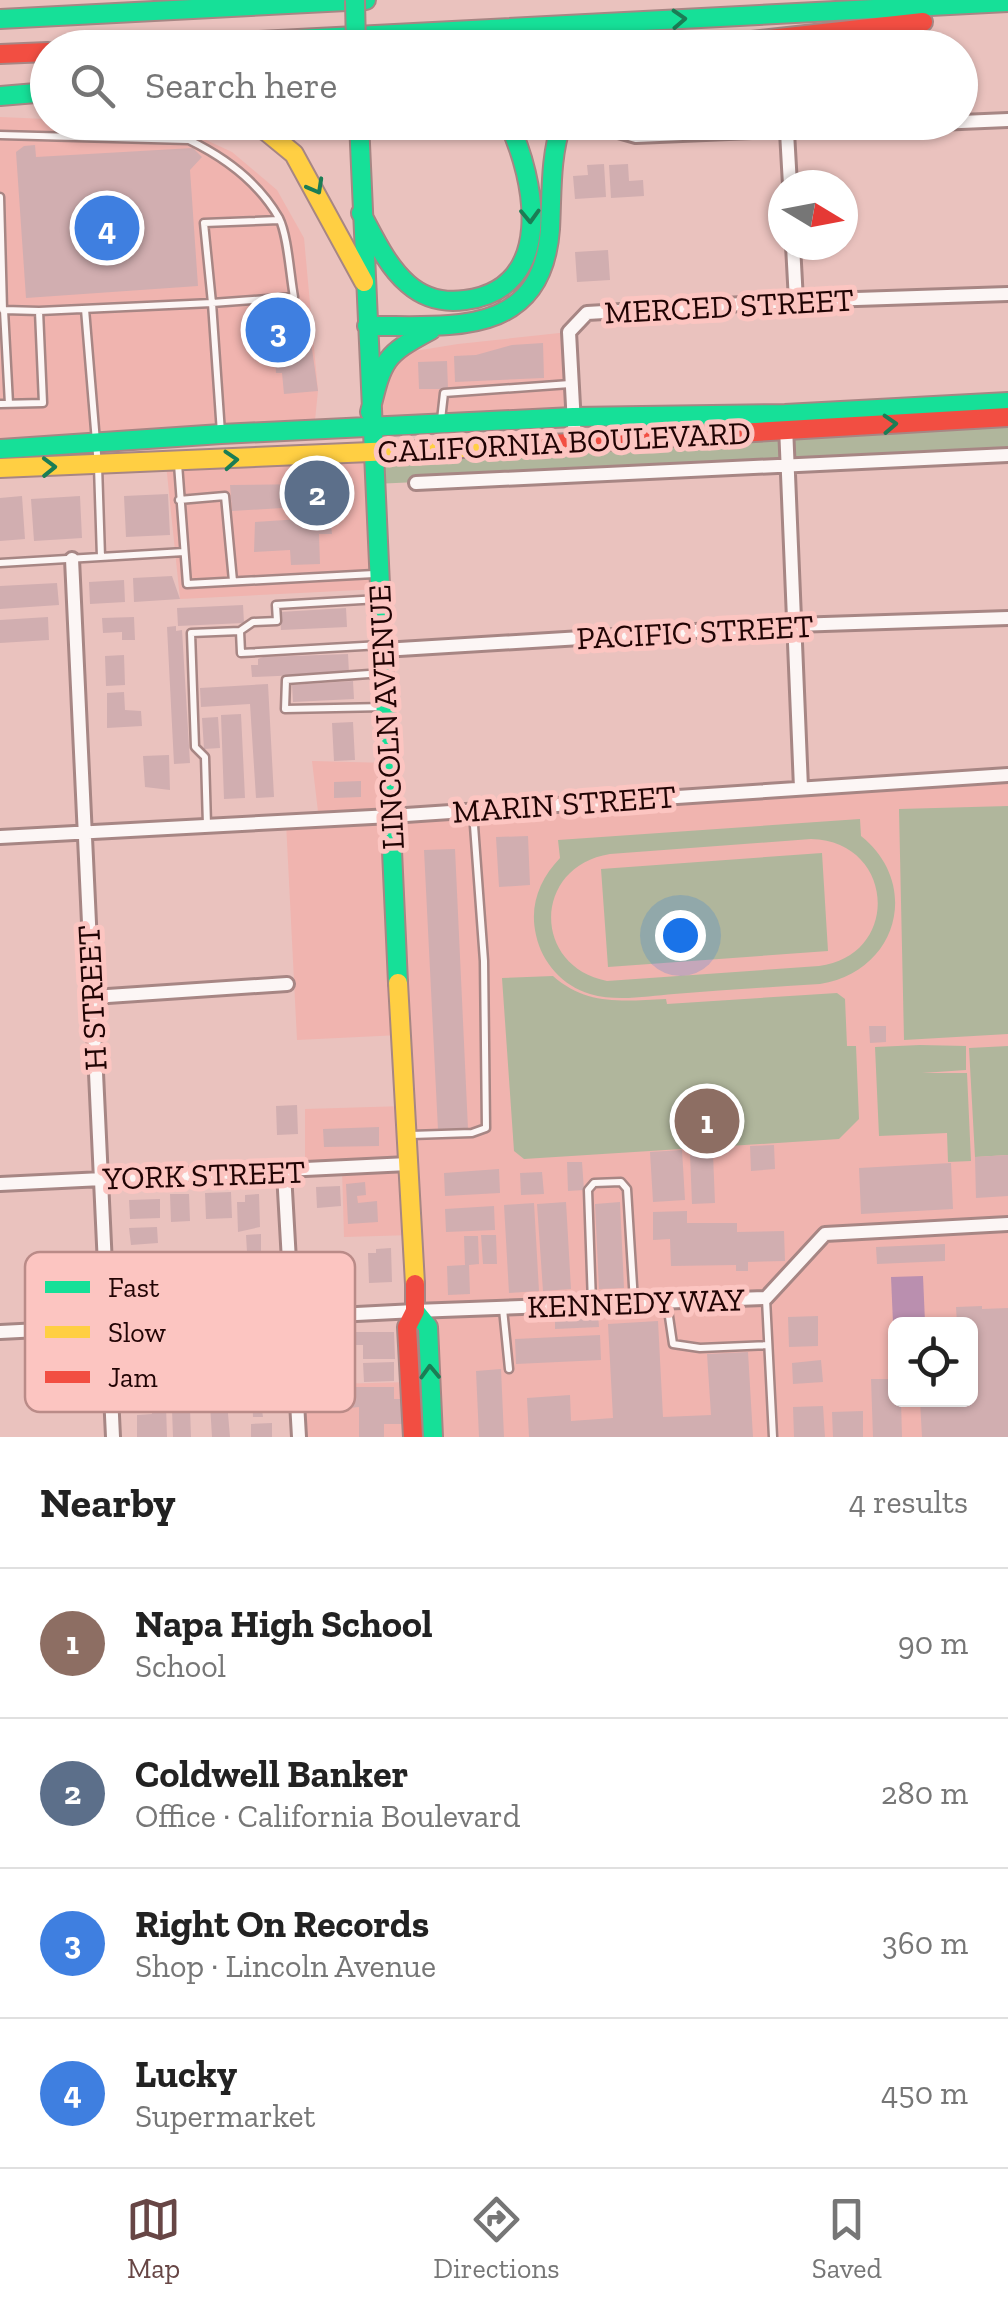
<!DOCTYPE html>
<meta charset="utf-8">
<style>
body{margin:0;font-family:"Zilla Slab",serif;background:#f6f6f6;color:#222}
.controls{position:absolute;right:30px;bottom:30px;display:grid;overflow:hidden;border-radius:15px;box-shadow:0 2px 8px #0004}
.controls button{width:90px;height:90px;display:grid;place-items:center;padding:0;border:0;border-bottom:2px solid #e0e0e0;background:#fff;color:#222;font:50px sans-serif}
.compass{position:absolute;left:768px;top:170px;width:90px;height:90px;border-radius:50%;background:#fff;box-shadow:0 2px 8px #0004;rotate:100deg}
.you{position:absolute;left:680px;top:935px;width:35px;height:35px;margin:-25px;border:8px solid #fff;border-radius:50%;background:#1a73e8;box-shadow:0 0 0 15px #1a73e833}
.badge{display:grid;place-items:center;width:65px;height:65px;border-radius:50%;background:#674645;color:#fff;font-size:32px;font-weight:700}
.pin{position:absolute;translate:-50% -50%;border:5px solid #fff;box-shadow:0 2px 10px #0006}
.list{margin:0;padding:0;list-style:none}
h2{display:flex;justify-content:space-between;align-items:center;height:130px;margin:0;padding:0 40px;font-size:42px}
h2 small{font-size:32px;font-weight:400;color:#767676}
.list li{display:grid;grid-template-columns:65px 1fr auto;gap:30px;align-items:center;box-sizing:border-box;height:150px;padding:0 40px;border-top:2px solid #e0e0e0}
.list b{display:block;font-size:38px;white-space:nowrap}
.list p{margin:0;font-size:32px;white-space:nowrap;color:#767676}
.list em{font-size:32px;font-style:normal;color:#767676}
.icon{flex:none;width:55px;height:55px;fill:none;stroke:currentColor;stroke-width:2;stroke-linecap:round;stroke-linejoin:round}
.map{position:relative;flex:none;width:1008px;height:1437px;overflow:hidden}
.search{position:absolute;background:#fff;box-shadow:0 2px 8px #0004;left:30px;right:30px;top:30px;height:110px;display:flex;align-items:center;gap:25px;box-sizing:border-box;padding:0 35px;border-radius:55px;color:#767676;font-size:38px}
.sheet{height:730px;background:#fff}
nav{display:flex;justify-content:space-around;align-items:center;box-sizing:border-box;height:140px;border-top:2px solid #e0e0e0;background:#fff;font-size:28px;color:#767676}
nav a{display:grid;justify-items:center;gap:5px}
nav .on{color:#674645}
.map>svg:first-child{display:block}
</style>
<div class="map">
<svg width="1008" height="1437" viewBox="0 0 1008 1437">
<rect width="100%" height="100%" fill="#eac2be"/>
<path fill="#f0b4af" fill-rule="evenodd" d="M0,117L47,119L48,122L178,127L232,152L277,190L304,238L318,391L314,430L0,449Z
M569,332L573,417L371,429L390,355L458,344Z
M373,452L380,589L180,599L166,464Z
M312,761L388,763L391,815L1008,775V1437H433L428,1327L415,1311L414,1235L344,1237L342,1169L305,1171V1109L405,1106L400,1035L297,1040L286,822L319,820ZM896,1324H970V1400H896Z
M410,1382L413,1437H299L296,1385Z"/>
<path fill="#b0b69c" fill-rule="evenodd" d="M1008,417V455L374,484L373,452Z
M1008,806V1034L904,1040L899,809Z
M860,819L861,836C922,885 897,972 820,984C772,987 723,990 674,994C648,996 617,1002 590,994C563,986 542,963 536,935C529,905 540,879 560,858L558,840ZM811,839C895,841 902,955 819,966L607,981C531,966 533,866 610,854Z
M822,853L828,951L608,967L601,869Z
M553,976C587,1006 623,1001 666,999L667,1004L837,993L845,999L847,1046H856L859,1119L839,1139L524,1159L514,1151L502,978Z
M920,1045L966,1046V1070L922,1073H967L971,1161L948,1162L947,1133L879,1136L875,1047Z
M1008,1046V1155L975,1157L969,1048Z"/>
<path fill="#ba8faf" d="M923,1276L925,1322L893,1323L891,1277Z"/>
<path fill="#d1aeb0" d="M35,145L36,157L193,148L202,157L190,170L198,286L26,298L16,152L24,146Z
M604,164L606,197L575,199L573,176L588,175L587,165Z
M628,164L629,181L643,180L644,196L611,198L609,165Z
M608,250L610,280L577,282L575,252Z
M289,319V323L308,321L318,391L284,394L282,373H276L272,320Z
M543,343L544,378L455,382L454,356L476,355L512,345Z
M447,361L448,389H419L418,362Z
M326,480L332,534H319L320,564L291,565L290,550L254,552L255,522L300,519L299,507L232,511L230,485L312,484V481Z
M168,494L170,535L126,537L124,496Z
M22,496L25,539L0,541V498Z
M80,496L82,538L34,541L31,499Z
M172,576L180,599L134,602L133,578Z
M124,580L125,602L90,604L89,582Z
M57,583L59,605L0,609V586Z
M243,605L244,623L178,626L177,608Z
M346,608L347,627L281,630L280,612Z
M48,617L49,640L0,643V620Z
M134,617L135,640H122V632L103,633L102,618Z
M176,626V631L182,630L190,763L174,764L167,627Z
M348,654L349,673L252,677L251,665H258V659L263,657Z
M124,655L125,685L106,686L105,656Z
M353,681L354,699L293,702L292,685Z
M268,684L274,797L256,798L250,704L201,707L200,688Z
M124,692L125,710L141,711L142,726L107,728V693Z
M241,714L245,798L224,799L221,715Z
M218,717L220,748L204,749L202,718Z
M353,722L355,760L334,761L332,723Z
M169,755L170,790L145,787L143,756Z
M361,781V797L334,798V782Z
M528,836L530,885L499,887L496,837Z
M455,849L468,1129L438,1130L424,850Z
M869,1026H886V1042L870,1043Z
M297,1105L298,1134L277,1135L276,1106Z
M379,1127V1146L324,1147L323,1129Z
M774,1145L775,1169L751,1171L750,1146Z
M682,1150L685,1200L653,1202L650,1152Z
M690,1154H713L715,1203L692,1204Z
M1008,1155V1196L976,1198L975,1157Z
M567,1162H582L584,1190L568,1191Z
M951,1163L953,1209L861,1214L859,1168Z
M499,1169L500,1193L445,1196L444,1173Z
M542,1172L544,1194L521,1195L520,1173Z
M365,1182L366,1195L357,1196L358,1203L377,1201L378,1222L348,1224L346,1184Z
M340,1186L341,1206L317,1208L316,1187Z
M231,1192L232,1218L206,1219L205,1193Z
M170,1194H189L190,1221L171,1222Z
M259,1194L260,1227L238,1232L237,1202H245V1195Z
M160,1199V1218L130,1219L129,1200Z
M566,1202L571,1289L543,1291L537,1204Z
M620,1202L624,1288L599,1289L595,1204Z
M534,1203L539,1291L509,1293L504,1205Z
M494,1206L495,1230L446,1232L445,1209Z
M687,1211V1223H737V1232L784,1231L785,1261L748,1262V1271H736V1265L671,1266L670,1239L653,1240V1212Z
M157,1227L158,1243L131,1245L129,1228Z
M261,1234V1252H247L246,1235Z
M481,1235H496L497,1264H483Z
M464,1236H478L479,1264L469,1265L470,1294L448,1295L447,1266L465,1265Z
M945,1244V1261L877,1264L876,1247Z
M391,1248L392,1282L369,1283L368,1253H376V1249Z
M982,1306V1309L1008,1308V1437H922L920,1401L970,1400V1324H957L956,1307Z
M598,1315L599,1327L555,1329V1317Z
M818,1316V1346L789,1347L788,1317Z
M658,1321L663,1417L711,1415L707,1354L748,1352L753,1437H529L527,1398L570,1395L571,1421L613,1418L608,1324Z
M354,1332H394L395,1359H363V1345H354Z
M600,1335L601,1360L516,1364L515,1339Z
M821,1360L823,1382L793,1384L792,1363Z
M394,1362V1381L364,1382L363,1363Z
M501,1369L504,1437H479L476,1371Z
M871,1379H896V1400H901L902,1437H873Z
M348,1387H394V1399H403V1424H384V1437H359V1407L349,1408Z
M269,1395L270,1410H262L263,1417H253L252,1396Z
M227,1402L230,1437H212L210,1404Z
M152,1406H166L167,1437H137V1415L152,1414Z
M823,1406L825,1437H794L793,1407Z
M190,1408L191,1437H173L172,1409Z
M863,1411V1437H833L832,1412Z
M272,1423V1437H251V1424Z"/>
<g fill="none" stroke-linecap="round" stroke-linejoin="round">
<g stroke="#a78684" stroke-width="11">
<path id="lane" d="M0,135L189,140C224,157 259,183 279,218C288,236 290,276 294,297L212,303L221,433
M0,197L3,310
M85,309L98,466L101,557
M0,404L43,403L39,311L212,303L204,223L279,220
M9,404L4,310L39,311
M441,420L444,393L570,384
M178,464L187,584L374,574
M179,500L225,496L233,581
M0,563L184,552
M240,631L253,622L277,621L276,605L379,599
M383,673L286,680L285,709L385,707
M207,825L205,757L195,747L191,633L240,631L241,653L381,645
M411,1135L472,1133L486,1128L484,961L473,812
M766,1299L773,1437
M592,1303L588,1190L594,1183L621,1182L627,1189L634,1302
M667,1303L673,1344L700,1348L768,1345
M503,1309L509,1369"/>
</g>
<g stroke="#a78684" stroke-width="18">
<path id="street" d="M608,128L636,136L1008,120
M787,132L790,185
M793,245L796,301
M786,426L801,788
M575,443L569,332L587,313L796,301L1008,294
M416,483L1008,455
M72,559L113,1437
M383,650L794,625L1008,618
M0,837L391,816L1008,775
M93,997L287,984
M284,1173L299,1437
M0,1184L408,1164
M0,1332L415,1311L766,1298L825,1234L1008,1224"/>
</g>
<g stroke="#a78684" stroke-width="22">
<path id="fast" d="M0,19L366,0
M127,48L1008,2
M0,96L48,92
M359,122L398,983
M361,213C374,237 387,266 408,284C424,298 444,303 465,300C556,289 536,180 508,122
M367,326C448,325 542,340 550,229C552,192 550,157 562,122
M370,412C383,359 384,355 431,330
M0,449L221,434L573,417L785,414L1008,402
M415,1311L428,1327L433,1437"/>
</g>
<g stroke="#a78684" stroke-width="22">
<path id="slow" d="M247,122L266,131L294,154L364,282
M0,468L535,445
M398,983L415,1284"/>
</g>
<g stroke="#a78684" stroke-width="22">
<path id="jam" d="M689,48L923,22
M0,54L48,52
M535,445L1008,417
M413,1437L407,1327L415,1311V1284"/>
</g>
<use href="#lane" stroke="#fcf6f5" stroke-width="6"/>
<use href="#street" stroke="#fcf6f5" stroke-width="12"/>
<use href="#fast" stroke="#16e098" stroke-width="18"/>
<use href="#slow" stroke="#ffcf43" stroke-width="18"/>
<use href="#jam" stroke="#f24e42" stroke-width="18"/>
<g stroke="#a78684" stroke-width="22" stroke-linecap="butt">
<path id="fast-bridge" d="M355,0L356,48"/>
</g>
<use href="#fast-bridge" stroke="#16e098" stroke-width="18"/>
</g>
<defs><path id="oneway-chevron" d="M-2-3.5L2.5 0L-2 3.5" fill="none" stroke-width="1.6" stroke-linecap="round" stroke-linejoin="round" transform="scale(2.5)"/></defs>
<g stroke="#1b7d55">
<use href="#oneway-chevron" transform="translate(679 19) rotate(-3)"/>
<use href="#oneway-chevron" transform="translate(316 187) rotate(61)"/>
<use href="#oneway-chevron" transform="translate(530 216) rotate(88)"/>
<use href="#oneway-chevron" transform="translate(890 424) rotate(-3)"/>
<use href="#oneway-chevron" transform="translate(231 460) rotate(-4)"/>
<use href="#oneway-chevron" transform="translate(49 467) rotate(-1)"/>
<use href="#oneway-chevron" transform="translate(430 1372) rotate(-92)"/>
</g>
<g text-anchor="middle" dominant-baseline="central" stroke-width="10" stroke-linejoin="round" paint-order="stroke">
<g font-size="32" fill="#210404" stroke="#fcc5c1">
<text transform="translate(729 306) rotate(-3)">MERCED STREET</text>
<text transform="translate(564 442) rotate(-3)">CALIFORNIA BOULEVARD</text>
<text transform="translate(695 632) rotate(-3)">PACIFIC STREET</text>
<text transform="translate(386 717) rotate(-93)">LINCOLN AVENUE</text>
<text transform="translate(564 804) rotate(-4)">MARIN STREET</text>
<text transform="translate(92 998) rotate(-93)">H STREET</text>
<text transform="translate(204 1175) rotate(-2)">YORK STREET</text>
<text transform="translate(636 1303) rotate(-2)">KENNEDY WAY</text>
</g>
</g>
<rect x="25" y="1252" width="330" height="160" rx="15" fill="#fcc5c1" stroke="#ba8b88" stroke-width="2.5"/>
<rect x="45" y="1281" width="45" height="12" fill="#16e098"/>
<rect x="45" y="1326" width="45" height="12" fill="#ffcf43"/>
<rect x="45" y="1371" width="45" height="12" fill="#f24e42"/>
<g font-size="28" fill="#210404">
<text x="108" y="1297">Fast</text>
<text x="108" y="1342">Slow</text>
<text x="108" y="1387">Jam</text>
</g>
</svg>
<div class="controls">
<button><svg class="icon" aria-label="locate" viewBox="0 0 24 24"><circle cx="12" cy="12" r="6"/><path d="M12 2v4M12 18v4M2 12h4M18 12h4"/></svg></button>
</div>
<svg class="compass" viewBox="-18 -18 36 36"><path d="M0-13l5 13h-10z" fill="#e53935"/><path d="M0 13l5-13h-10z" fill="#767676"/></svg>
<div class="you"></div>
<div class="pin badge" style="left:707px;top:1121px;background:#8d6e63">1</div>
<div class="pin badge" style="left:317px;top:493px;background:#5c6f8a">2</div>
<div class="pin badge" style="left:278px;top:330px;background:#3f7fe0">3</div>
<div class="pin badge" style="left:107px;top:228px;background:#3f7fe0">4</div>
<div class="search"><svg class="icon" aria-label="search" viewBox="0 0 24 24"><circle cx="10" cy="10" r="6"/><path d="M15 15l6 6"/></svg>Search here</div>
</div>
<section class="sheet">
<h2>Nearby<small>4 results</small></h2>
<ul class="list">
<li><span class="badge" style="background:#8d6e63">1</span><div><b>Napa High School</b><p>School</p></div><em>90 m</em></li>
<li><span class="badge" style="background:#5c6f8a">2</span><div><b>Coldwell Banker</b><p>Office · California Boulevard</p></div><em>280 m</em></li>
<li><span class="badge" style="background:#3f7fe0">3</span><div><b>Right On Records</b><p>Shop · Lincoln Avenue</p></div><em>360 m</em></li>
<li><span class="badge" style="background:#3f7fe0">4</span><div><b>Lucky</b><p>Supermarket</p></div><em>450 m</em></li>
</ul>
</section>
<nav>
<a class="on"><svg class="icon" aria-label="map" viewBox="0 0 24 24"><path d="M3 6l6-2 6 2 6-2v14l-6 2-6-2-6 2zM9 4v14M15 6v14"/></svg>Map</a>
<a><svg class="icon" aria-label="directions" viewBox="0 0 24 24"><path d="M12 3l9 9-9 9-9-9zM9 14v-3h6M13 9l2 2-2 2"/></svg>Directions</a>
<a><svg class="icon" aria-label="saved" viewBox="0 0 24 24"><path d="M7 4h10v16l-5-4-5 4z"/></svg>Saved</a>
</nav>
